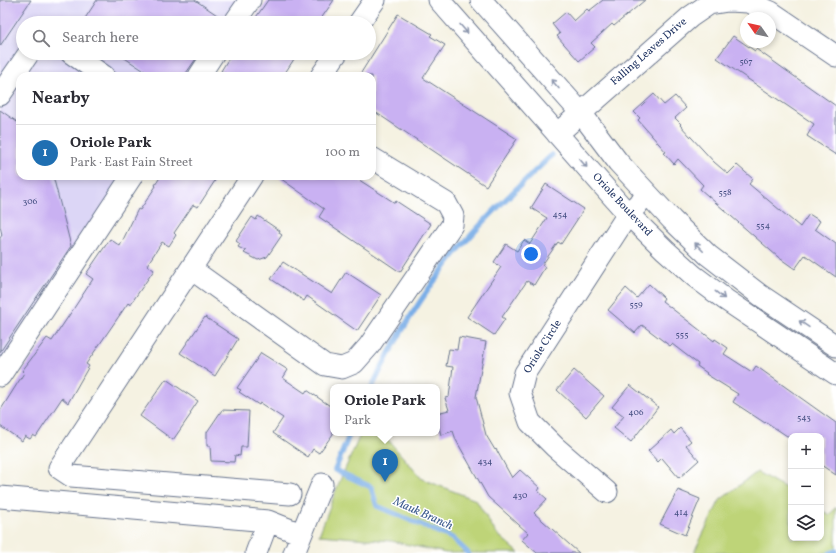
<!DOCTYPE html>
<meta charset="utf-8">
<style>
body{margin:0;font-family:Vollkorn,serif;background:#f7f7f7;color:#2b2b33}
.controls{position:absolute;right:12px;bottom:12px;display:grid;overflow:hidden;border-radius:8px;box-shadow:0 2px 6px #0003}
.controls button{width:36px;height:36px;display:grid;place-items:center;padding:0;border:0;border-bottom:1px solid #e1e1e2;background:#fff;color:#2b2b33;font:20px sans-serif}
.compass{position:absolute;left:740px;top:12px;width:36px;height:36px;border-radius:50%;background:#fff;box-shadow:0 2px 6px #0003;rotate:304deg}
.you{position:absolute;left:531px;top:254px;width:14px;height:14px;margin:-10px;border:3px solid #fff;border-radius:50%;background:#1a73e8;box-shadow:0 0 0 6px #1a73e833}
.badge{display:grid;place-items:center;width:26px;height:26px;border-radius:50%;background:#1f6fb2;color:#fff;font-size:13px;font-weight:700}
.pin{position:absolute;translate:-50% -33px;filter:drop-shadow(0 1px 2px #0008)}
.pin::after{content:'';position:absolute;top:21px;width:14px;height:12px;background:inherit;clip-path:polygon(0 0,100% 0,50% 100%)}
.popup{position:absolute;left:330px;top:384px;width:110px;height:52px;box-sizing:border-box;display:grid;place-content:center;border-radius:8px;background:#fff;filter:drop-shadow(0 1px 3px #0005);font-size:13px;white-space:nowrap;color:#7c7c81}
.popup b{font-size:15px;color:#2b2b33}
.popup::after{content:'';position:absolute;left:50%;top:100%;margin-left:-8px;border:8px solid transparent;border-top-color:#fff}
.list{margin:0;padding:0;list-style:none}
h2{display:flex;justify-content:space-between;align-items:center;height:52px;margin:0;padding:0 16px;font-size:17px}
h2 small{font-size:13px;font-weight:400;color:#7c7c81}
.list li{display:grid;grid-template-columns:26px 1fr auto;gap:12px;align-items:center;box-sizing:border-box;height:56px;padding:0 16px;border-top:1px solid #e1e1e2}
.list b{display:block;font-size:15px;white-space:nowrap}
.list p{margin:0;font-size:13px;white-space:nowrap;color:#7c7c81}
.list em{font-size:13px;font-style:normal;color:#7c7c81}
.icon{flex:none;width:22px;height:22px;fill:none;stroke:currentColor;stroke-width:2;stroke-linecap:round;stroke-linejoin:round}
.map{position:relative;flex:none;width:836px;height:553px;overflow:hidden}
.search{position:absolute;background:#fff;box-shadow:0 2px 6px #0003;left:16px;top:16px;width:360px;height:44px;display:flex;align-items:center;gap:10px;box-sizing:border-box;padding:0 14px;border-radius:22px;color:#7c7c81;font-size:15px}
.panel{position:absolute;background:#fff;box-shadow:0 2px 6px #0003;left:16px;top:72px;width:360px;height:108px;border-radius:12px}
.map>svg:first-child{display:block}
</style>
<div class="map">
<svg width="836" height="553" viewBox="0 0 836 553">
<rect width="100%" height="100%" fill="#fff"/>
<filter id="ink" filterUnits="userSpaceOnUse"><feTurbulence type="fractalNoise" baseFrequency=".025" numOctaves="2"/><feDisplacementMap in="SourceGraphic" scale="8" xChannelSelector="R" yChannelSelector="G"/><feConvolveMatrix kernelMatrix="1 2 1 2 8 2 1 2 1" color-interpolation-filters="sRGB"/></filter>
<filter id="wash" filterUnits="userSpaceOnUse"><feTurbulence type="fractalNoise" baseFrequency=".012" numOctaves="4" result="noise"/><feDisplacementMap in="SourceGraphic" scale="16" xChannelSelector="R" yChannelSelector="G"/><feGaussianBlur stdDeviation="0.9" result="paint"/><feColorMatrix in="noise" values="0 0 0 0 0 0 0 0 0 0 0 0 0 0 0 0 0 1.4 0 .05"/><feComposite in="paint" operator="in"/></filter>
<g filter="url(#wash)">
<rect width="100%" height="100%" fill="#f5f2e2"/>
<path fill="#dcd6f6" d="M0,0H254L239,23H23V53H219L203,76H20V176H137L0,380Z"/>
<path fill="#bed478" stroke="#6c826b" d="M361,433H382L422,479L476,500L496,533L519,553H446L391,541L319,535L338,485Z
M757,472L791,491V538H821V510L830,515L836,507V553H695V550L720,500Z"/>
<g fill="none" stroke-linecap="round" stroke-linejoin="round">
<path stroke="#7aaee7" stroke-width="5.5" d="M372,387C394,341 422,295 454,255C484,219 518,187 552,155
M350,433L335,470L371,487L377,506L452,538L468,553
M830,553L836,551"/>
</g>
<g id="blocks">
<path fill="#c9b1f2" d="M0,0H31L0,46Z
M97,0H195L223,19L222,23H82Z
M268,0H334L318,23H252Z
M603,0H645L614,26L612,24L591,43L595,47L579,61L557,36L560,34L552,24L566,12L574,21L587,9L589,11Z
M398,14L432,34L430,36L445,45L423,78L517,139L486,186L372,110V76H359Z
M733,36L755,51L756,49L836,106V155L807,136L814,124L717,58Z
M117,53H200L184,76H152Z
M232,53H298L283,76H229L221,71Z
M654,94L664,105L675,96L686,108L675,118L681,124L680,125L714,162L728,174L737,165L753,179L749,184L800,227L809,214L820,221L815,229L836,244V277L805,255L795,269L778,257L700,189L703,185L678,159L674,164L664,153L666,152L638,120L640,118L634,112Z
M0,110L20,124V176H53L71,246L0,352V238L2,235L0,226Z
M161,176H218L198,207L193,205L174,233L176,235L169,246L162,242L147,265L154,270L130,305L128,303L86,364L89,366L68,403L62,398L36,437L33,435L30,439L25,436L22,441L0,426V411L24,373L22,371L47,338L52,341L76,305L93,279L86,274L110,239L120,246L138,209L140,210L156,186L155,185Z
M277,176H353L395,203L396,201L431,224L400,272L319,217L324,209Z
M546,184L584,209L561,244L558,242L542,265L545,267L534,285L527,281L502,317L505,319L494,335L467,317L501,267L494,262L506,244L517,251L524,240L530,244L547,218L531,208Z
M258,216L280,231L279,233L282,235L267,257L258,260L244,253L246,251L238,247L240,244L236,241L252,217L256,220Z
M283,262L332,294L346,272L381,295L357,331L307,296L304,301L271,279Z
M649,284L664,298L662,301L714,341L715,339L728,348L724,354L752,372L756,366L836,423V475L821,465V436H787L766,422L765,423L733,402L738,394L706,374L707,373L697,366L698,364L672,344L670,346L642,325L635,333L608,310L626,288L637,298Z
M205,317L238,339L215,376L180,353Z
M459,337L486,342L476,397L486,435L495,450L496,449L512,478L520,470L540,488L538,491L547,499L534,513L579,553H537L522,540L528,533L488,497L456,440L453,431L441,435L437,420V413L449,410L445,398L449,397L453,367L446,366L449,349L457,350Z
M261,353L288,370L283,378L305,393L307,390L333,408V434L319,453L313,449L308,457L273,433L283,418L260,403L259,405L239,392L241,390L237,388Z
M574,370L604,396L586,417L557,390Z
M166,379L198,401L190,413L191,414L173,440L140,416Z
M630,385L658,407L631,442L614,428L624,416L612,407Z
M222,410L249,411L247,447H241L240,456L235,455L234,462L211,461L210,446H207V432Z
M680,428L691,441L686,445L699,460L679,478L662,458L658,462L648,451L671,430L674,434Z
M678,490L700,499L685,535L660,524Z"/>
</g>
</g>
<g filter="url(#ink)">
<use href="#blocks" fill-opacity="0" stroke="#67738c" stroke-width="1"/>
<g fill="none" stroke-linecap="round" stroke-linejoin="round">
<g stroke="#67738c" stroke-width="23">
<path id="minor" d="M439,0L628,214L665,250L694,276L726,300L836,374
M481,0L581,113L618,162L672,220L708,255L760,295L836,346
M234,23L250,0
M359,23L375,0
M71,53L104,76
M199,76L214,53
M321,76L337,53
M0,95L29,53
M557,134L690,17L709,4L728,1L748,2L771,12L836,56
M252,176L59,468L71,476L290,494
M191,269L325,365L342,368L354,363L369,346L452,225L453,216L446,203L372,158
M0,376L132,176
M607,492L555,447L530,422L520,393L525,373L628,214L638,204
M0,497L268,521L256,553
M268,521L301,534
M294,553L322,484"/>
</g>
<use href="#minor" stroke="#fff" stroke-width="21"/>
</g>
<defs><path id="oneway-shaft" d="M-6 0H5M1.5-3L5.5 0L1.5 3" fill="none" stroke-width="1.6" stroke-linecap="round" stroke-linejoin="round"/></defs>
<g stroke="#8d97ae">
<use href="#oneway-shaft" transform="translate(464 29) rotate(49)"/>
<use href="#oneway-shaft" transform="translate(555 84) rotate(-131)"/>
<use href="#oneway-shaft" transform="translate(583 163) rotate(48)"/>
<use href="#oneway-shaft" transform="translate(699 247) rotate(-135)"/>
<use href="#oneway-shaft" transform="translate(720 295) rotate(38)"/>
<use href="#oneway-shaft" transform="translate(804 324) rotate(-146)"/>
</g>
</g>
<g text-anchor="middle" dominant-baseline="central" stroke-width="3" stroke-linejoin="round" paint-order="stroke">
<g font-size="9" fill="#465083">
<text x="746" y="61">567</text>
<text x="725" y="192">558</text>
<text x="30" y="201">306</text>
<text x="560" y="214">454</text>
<text x="763" y="225">554</text>
<text x="636" y="304">559</text>
<text x="682" y="334">555</text>
<text x="636" y="412">406</text>
<text x="804" y="417">543</text>
<text x="485" y="461">434</text>
<text x="520" y="495">430</text>
<text x="681" y="512">414</text>
</g>
<g font-size="11" fill="#1b2f5e" stroke="#fff">
<text transform="translate(649 52) rotate(-41)">Falling Leaves Drive</text>
<text transform="translate(622 205) rotate(47)">Oriole Boulevard</text>
<text transform="translate(543 347) rotate(-58)">Oriole Circle</text>
</g>
<g font-size="12" font-style="italic" fill="#3c5b8e" stroke="#fff">
<text transform="translate(423 514) rotate(24)">Mauk Branch</text>
</g>
</g>
</svg>
<div class="controls">
<button>+</button>
<button>−</button>
<button><svg class="icon" aria-label="layers" viewBox="0 0 24 24"><path d="M12 4l9 5-9 5-9-5zM3 14l9 5 9-5"/></svg></button>
</div>
<svg class="compass" viewBox="-18 -18 36 36"><path d="M0-13l5 13h-10z" fill="#e53935"/><path d="M0 13l5-13h-10z" fill="#7c7c81"/></svg>
<div class="you"></div>
<div class="pin badge" style="left:385px;top:482px">1</div>
<div class="popup"><b>Oriole Park</b>Park</div>
<div class="search"><svg class="icon" aria-label="search" viewBox="0 0 24 24"><circle cx="10" cy="10" r="6"/><path d="M15 15l6 6"/></svg>Search here</div>
<section class="panel">
<h2>Nearby<small></small></h2>
<ul class="list">
<li><span class="badge">1</span><div><b>Oriole Park</b><p>Park · East Fain Street</p></div><em>100 m</em></li>
</ul>
</section>
</div>
